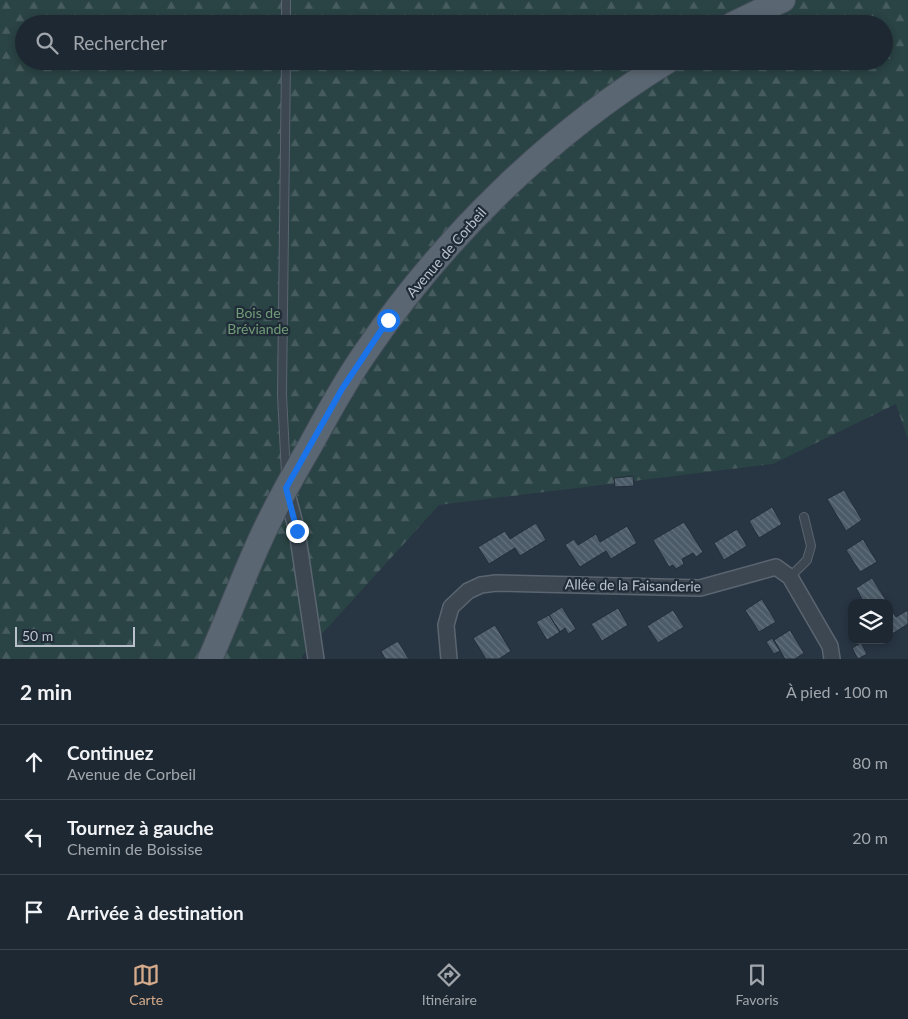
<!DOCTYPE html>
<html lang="fr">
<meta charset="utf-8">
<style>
body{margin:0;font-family:Lato,sans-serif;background:#2b343e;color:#f1f3f6}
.controls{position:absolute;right:15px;bottom:15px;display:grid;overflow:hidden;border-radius:10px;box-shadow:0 2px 8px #0003}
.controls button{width:45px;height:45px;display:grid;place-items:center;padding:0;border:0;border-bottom:1px solid #3c444d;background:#1e2832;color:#f1f3f6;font:25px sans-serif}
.scale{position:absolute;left:15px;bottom:12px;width:120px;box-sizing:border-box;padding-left:5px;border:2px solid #b9c2cc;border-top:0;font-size:14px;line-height:18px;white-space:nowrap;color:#b9c2cc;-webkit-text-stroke:4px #202c38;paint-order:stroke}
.stop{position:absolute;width:15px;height:15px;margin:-11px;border:4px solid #1a73e8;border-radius:50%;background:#fff}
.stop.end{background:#1a73e8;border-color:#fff;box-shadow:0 1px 5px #0008}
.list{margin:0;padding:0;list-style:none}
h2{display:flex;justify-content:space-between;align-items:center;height:65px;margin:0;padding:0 20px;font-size:21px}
h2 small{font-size:16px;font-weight:400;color:#a1a6ac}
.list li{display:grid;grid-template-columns:32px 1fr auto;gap:15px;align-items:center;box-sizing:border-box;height:75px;padding:0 20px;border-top:1px solid #3c444d}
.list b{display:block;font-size:19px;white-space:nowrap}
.list p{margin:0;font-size:16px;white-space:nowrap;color:#a1a6ac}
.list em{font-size:16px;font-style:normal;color:#a1a6ac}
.icon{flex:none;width:28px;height:28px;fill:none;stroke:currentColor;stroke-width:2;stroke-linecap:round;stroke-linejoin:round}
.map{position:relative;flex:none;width:908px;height:659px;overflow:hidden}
.search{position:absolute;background:#1e2832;box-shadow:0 2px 8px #0003;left:15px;right:15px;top:15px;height:55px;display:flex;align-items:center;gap:12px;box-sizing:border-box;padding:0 18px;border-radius:28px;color:#a1a6ac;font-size:19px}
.sheet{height:290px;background:#1e2832}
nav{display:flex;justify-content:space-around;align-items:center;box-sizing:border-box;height:70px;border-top:1px solid #3c444d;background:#1e2832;font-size:14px;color:#a1a6ac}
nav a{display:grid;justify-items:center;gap:2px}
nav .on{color:#d6ab8b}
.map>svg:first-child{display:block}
</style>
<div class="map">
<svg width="908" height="659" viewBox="0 0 908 659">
<defs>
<pattern id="forest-firs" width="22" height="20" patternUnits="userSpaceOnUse" patternTransform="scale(1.25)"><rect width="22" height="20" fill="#2a4344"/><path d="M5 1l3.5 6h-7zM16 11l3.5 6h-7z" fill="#475c5e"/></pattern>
<pattern id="building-back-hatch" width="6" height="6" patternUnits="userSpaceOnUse" patternTransform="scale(1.25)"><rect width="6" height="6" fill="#4c5b68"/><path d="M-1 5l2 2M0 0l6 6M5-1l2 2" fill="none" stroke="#64717c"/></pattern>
</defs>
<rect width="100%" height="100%" fill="#283543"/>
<path fill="url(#forest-firs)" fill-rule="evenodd" d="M0,0H908V440L896,404L773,464L439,505L302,656V659H0ZM24,24H884V61H24Z"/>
<path fill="url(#building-back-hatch)" stroke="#232e3a" d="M633,476L634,486L615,487L614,478Z
M844,490L862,520L846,531L827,499Z
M772,507L782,524L759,538L749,521Z
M684,522L703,552L696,557L693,553L682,559L684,564L676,569L673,565L669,567L653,540Z
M536,523L546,540L520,556L515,548L489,564L478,547L505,531L510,539Z
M627,526L637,543L611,559L606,551L580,567L565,545L574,539L578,545L596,534L600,542Z
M737,529L747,546L724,560L714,543Z
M863,539L877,562L860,572L846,550Z
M872,578L887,602V603H864L856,588Z
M762,599L776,622L759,632L745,610Z
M889,606L896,617L908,610V624L889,636Z
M562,607L576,629L568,634L565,628L560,632L549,615Z
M618,608L628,625L602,641L591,624Z
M673,610L684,627L658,643L647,626Z
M549,615L560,632L547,640L536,622Z
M495,625L511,651L499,659H486L473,638Z
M790,630L804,653L795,659H785L774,640Z
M772,638L780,651L774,654L766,642Z
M398,641L409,659H385L381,651Z
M861,643L867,654L858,659L852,648Z"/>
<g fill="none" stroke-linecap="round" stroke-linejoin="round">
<g stroke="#5a6570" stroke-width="10">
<path id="lane" d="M286,24V0
M286,61L282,395L286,474
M790,577L807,560L811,546L804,517"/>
</g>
<g stroke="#5a6570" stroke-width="18">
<path id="street" d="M286,490L297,531L316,659
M449,659L446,625L451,607L468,591L481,585L496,583L700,588L776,567L790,577L830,646L832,659"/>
</g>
<g stroke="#46505c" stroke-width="26">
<path id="primary" d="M733,24L783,0
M210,659C225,625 238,590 253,556C269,518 289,482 310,446C327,415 344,383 365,353C443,238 549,134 668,61"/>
</g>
<use href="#lane" stroke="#3c4752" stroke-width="8"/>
<use href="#street" stroke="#3c4752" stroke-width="15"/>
<use href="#primary" stroke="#5a6672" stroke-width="24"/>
</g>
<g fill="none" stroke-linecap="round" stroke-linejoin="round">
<path stroke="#1a73e8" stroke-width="6" d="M297,531L286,488L342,389L388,320"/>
</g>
<g text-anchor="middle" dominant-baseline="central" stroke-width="4.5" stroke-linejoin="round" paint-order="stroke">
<g font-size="14" fill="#b9c2cc" stroke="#202c38">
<text transform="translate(446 252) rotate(-49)">Avenue de Corbeil</text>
<text transform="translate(633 585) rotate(1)">Allée de la Faisanderie</text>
</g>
<g font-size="14" fill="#719c77" stroke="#202c38">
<text x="258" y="312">Bois de<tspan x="258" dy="16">Bréviande</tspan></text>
</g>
</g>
</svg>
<div class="controls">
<button><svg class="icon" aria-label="layers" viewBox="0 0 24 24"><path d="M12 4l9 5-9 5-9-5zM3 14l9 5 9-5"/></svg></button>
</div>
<div class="scale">50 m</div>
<div class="stop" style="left:388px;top:320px"></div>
<div class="stop end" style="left:297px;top:531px"></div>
<div class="search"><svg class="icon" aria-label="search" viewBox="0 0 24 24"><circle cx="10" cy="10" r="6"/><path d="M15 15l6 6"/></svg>Rechercher</div>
</div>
<section class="sheet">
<h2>2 min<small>À pied · 100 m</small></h2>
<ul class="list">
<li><svg class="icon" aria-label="ahead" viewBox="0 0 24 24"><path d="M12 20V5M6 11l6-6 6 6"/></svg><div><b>Continuez</b><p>Avenue de Corbeil</p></div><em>80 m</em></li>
<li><svg class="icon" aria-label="left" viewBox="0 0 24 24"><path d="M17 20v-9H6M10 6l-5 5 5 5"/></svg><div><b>Tournez à gauche</b><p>Chemin de Boissise</p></div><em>20 m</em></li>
<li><svg class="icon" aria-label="arrive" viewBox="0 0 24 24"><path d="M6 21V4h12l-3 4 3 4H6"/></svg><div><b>Arrivée à destination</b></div></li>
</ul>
</section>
<nav>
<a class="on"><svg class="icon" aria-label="map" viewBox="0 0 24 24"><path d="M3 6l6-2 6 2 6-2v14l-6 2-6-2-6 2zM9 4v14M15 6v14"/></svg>Carte</a>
<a><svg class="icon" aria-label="directions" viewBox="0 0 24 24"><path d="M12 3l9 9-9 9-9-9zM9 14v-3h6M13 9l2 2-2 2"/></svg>Itinéraire</a>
<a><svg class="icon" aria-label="saved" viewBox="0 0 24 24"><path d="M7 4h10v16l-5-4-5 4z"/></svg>Favoris</a>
</nav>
